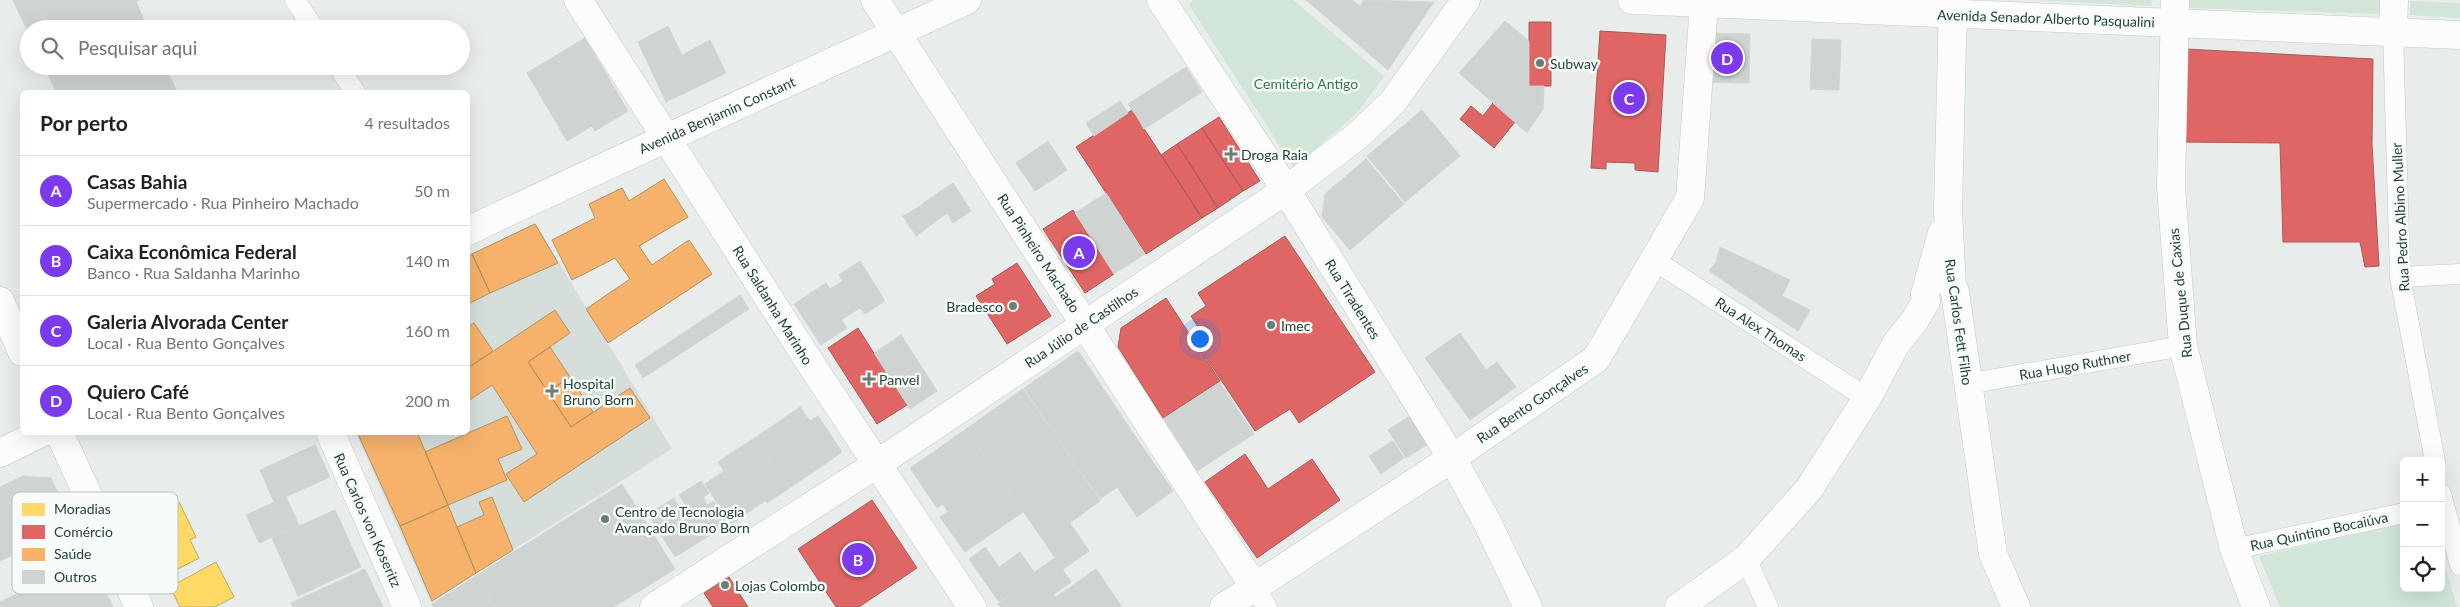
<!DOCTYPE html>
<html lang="pt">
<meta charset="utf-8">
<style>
body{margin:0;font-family:Lato,sans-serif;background:#f6f6f6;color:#202124}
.controls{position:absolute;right:15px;bottom:15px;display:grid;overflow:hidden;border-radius:8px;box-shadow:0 5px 20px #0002}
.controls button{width:45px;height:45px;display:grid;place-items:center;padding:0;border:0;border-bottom:1px solid #e0e0e0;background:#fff;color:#202124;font:25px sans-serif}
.you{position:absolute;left:1199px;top:338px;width:18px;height:18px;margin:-12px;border:4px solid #fff;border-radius:50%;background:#1a73e8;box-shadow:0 0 0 8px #1a73e833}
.badge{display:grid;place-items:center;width:32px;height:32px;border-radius:50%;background:#7c3aed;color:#fff;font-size:16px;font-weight:700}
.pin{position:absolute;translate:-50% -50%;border:2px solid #fff;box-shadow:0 1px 5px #0006}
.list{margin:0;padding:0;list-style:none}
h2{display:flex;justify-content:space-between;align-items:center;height:65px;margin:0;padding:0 20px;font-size:21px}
h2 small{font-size:16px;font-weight:400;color:#757577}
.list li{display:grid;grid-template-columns:32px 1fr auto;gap:15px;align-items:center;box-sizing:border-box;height:70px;padding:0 20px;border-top:1px solid #e0e0e0}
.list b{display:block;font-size:19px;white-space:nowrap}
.list p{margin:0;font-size:16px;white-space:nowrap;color:#757577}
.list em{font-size:16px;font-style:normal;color:#757577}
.icon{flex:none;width:28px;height:28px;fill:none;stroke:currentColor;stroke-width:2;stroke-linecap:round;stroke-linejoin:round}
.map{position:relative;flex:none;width:2460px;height:607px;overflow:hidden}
.search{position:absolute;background:#fff;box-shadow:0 5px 20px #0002;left:20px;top:20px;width:450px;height:55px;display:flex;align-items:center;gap:12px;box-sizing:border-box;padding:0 18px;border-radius:28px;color:#757577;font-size:19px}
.panel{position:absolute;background:#fff;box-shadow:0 5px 20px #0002;left:20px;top:90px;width:450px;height:345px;border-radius:8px}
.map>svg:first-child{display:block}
</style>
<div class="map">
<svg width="2460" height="607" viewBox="0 0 2460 607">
<rect width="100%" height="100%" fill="#e8edeb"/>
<path fill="#d6dedb" d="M535,223L672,449L431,602L356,433L468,432V256Z"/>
<path fill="#d1e6d8" d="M1193,0H1293L1384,76L1358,112L1294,168L1189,5Z
M2033,0H2151L2152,6Z
M2187,0H2380V14L2187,8Z
M2410,1L2460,3V18L2410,15Z
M2404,523V588H2441V553L2457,607H2280L2259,556Z"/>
<path fill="#ffd966" stroke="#bdac59" d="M179,502L196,537L190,540L199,558L176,570L154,527L164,522L159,512Z
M216,562L234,597L215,607H180L170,587Z"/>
<path fill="#e06666" stroke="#a85b59" d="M1529,22H1551V86H1529Z
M1600,31L1666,35L1658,172L1635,170V163L1606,162V169L1591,168Z
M2186,49L2373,59L2372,144L2379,266L2365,267L2360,242H2283L2280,143L2184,142Z
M1493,103L1515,122L1494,148L1460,119L1471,106L1483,116Z
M1132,110L1202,218L1146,254L1076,147Z
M1219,117L1260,181L1243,191L1202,128Z
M1202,128L1243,191L1218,208L1177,144Z
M1177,144L1218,208L1202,218L1161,155Z
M1073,210L1114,274L1085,293L1043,229Z
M1285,236L1375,372L1299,423L1290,409L1255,431L1195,341L1203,335L1191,316L1206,306L1198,293Z
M1017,263L1051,316L1007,344L976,296L995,284L992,279Z
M1166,298L1220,381L1163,418L1118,347L1121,328Z
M858,328L907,405L877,424L828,348Z
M1245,454L1268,489L1312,459L1340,500L1257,558L1205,482Z
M872,500L917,568L859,607H836L798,549Z
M729,577L748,607H713L704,593Z"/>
<path fill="#f6b26b" stroke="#b7905c" d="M664,179L688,217L639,246L652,265L689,240L712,274L608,343L586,309L630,279L615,258L572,280L552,240L595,218L589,204L622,188L629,201Z
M535,224L558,263L490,293L472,254Z
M472,254L490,293L468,304V256Z
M555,310L570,333L528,362L571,427L630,388L650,418L524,502L506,474L537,454L492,385L468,401V368Z
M474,323L493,351L469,367L468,327Z
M550,347L570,377L548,392L528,362Z
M570,377L593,412L571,427L548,392Z
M507,416L522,449L498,459L507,480L448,505L425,452Z
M357,432H417L448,505L400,526Z
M492,497L513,550L476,573L457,527L484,515L479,502Z
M448,505L476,573L432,601L400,526Z"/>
<path fill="#cfd4d2" stroke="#d1d6d4" d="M13,0H140L136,2L148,29H29V34Z
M1306,0H1354L1353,1L1360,6L1364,0L1434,2L1388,70Z
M1505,21L1529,41V86H1544L1543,109L1527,133L1459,73Z
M668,26L682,55L710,40L726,73L666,102L638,42Z
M1705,33L1750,34L1749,83L1703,82Z
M585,38L628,111L595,131L592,126L567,141L527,73Z
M1812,39L1841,40L1839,90L1810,89Z
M44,66H165L177,92H56Z
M1186,67L1194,80L1137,117L1128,104Z
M1194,80L1202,92L1144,129L1137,117Z
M1120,101L1128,113L1094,136L1086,123Z
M1422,110L1460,156L1405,202L1367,156Z
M1048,141L1067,170L1035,191L1016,163Z
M1366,159L1404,204L1350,250L1322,217L1325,194Z
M953,183L971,211L953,223L947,213L916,236L903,216L924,204L923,203Z
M1106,193L1145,254L1114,274L1075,213Z
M1720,247L1790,280L1782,296L1810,310L1798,331L1709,271L1716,262Z
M860,261L885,301L865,314L860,308L841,320L847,328L821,345L794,304L826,283L830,289L843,281L839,275Z
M740,295L749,309L643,378L635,365Z
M1460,333L1486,370L1497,362L1516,387L1470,420L1425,358Z
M901,335L937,391L910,409L874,353Z
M1078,351L1100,384L1067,407L1045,374Z
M1045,374L1067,407L1100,384L1115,406L1061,443L1024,388Z
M1220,382L1239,412L1183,449L1164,419Z
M1023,389L1100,501L1070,523L993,410Z
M1115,406L1135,436L1105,457L1123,483L1100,499L1061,443Z
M800,407L810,421L777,443L768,429Z
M993,410L1089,551L1063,569L966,429Z
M1239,412L1254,434L1197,471L1183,449Z
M818,416L842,452L825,464L800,427Z
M1410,416L1428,444L1406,458L1388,430Z
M800,427L825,464L801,480L776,444Z
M768,429L780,450L767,459L763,452L742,466L733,452Z
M966,429L984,456L957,474L939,448Z
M1135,436L1153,462L1123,483L1105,457Z
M1393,441L1404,458L1381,474L1369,456Z
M315,445L330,477L274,502L260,470Z
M939,448L962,481L958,483L963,490L937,508L910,468Z
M780,450L801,480L788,489L768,459Z
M733,452L765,501L731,524L705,484L724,471L718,462Z
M763,452L788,489L767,503L742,466Z
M984,456L1010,493L980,514L958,483L962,481L957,474Z
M1153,462L1173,491L1137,517L1117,487Z
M23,476L51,478L73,527L0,561V487Z
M701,481L709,493L703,497L707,505L714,501L728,524L675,557L648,514L674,498L688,521L693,517L679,495Z
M622,484L675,569L614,607H546L512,553Z
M963,490L980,514L952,534L940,517L948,512L943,504Z
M1010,493L1023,512L965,552L952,534Z
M286,497L299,525L259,543L246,515Z
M335,510L361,567L298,596L272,538Z
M985,547L999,567L1020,552L1034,572L1010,589L1012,593L999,602L969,559Z
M512,553L546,607H496L476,576Z
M1055,558L1071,582L1054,594L1062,607H1001L998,604L1013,593L1010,589Z
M93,565L113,607H0V602L65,571L68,577Z
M365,569L383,607H293L291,603Z
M1096,569L1122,607H1062L1056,597Z
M476,576L495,607H433L432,604Z"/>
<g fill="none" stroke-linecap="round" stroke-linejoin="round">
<g stroke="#c5cac8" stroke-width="21">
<path id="street" d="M295,0L314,29
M2393,32L2400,277L2435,461
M338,66L355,92
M1654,260L1867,398
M2400,277L2460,274
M1967,384L2183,346
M2441,494L2460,565
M2234,549L2404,513
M1746,559L1768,607
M1255,588L1267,607"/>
</g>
<g stroke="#c3cbc8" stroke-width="29">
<path id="secondary" d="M578,0L816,372L972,607
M875,0L1255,588
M1161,0L1286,190L1452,458L1487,522L1528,607
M1632,0L2460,35
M1953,0L1948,211L1952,285L1955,292L1993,554L2016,607
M2175,0L2171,187L2183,346L2234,549L2256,607
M2393,32L2394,0
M468,231C633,152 801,77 967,0
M0,301L22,352
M59,432L139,607
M330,432L407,607
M0,453L43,432
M654,607L877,464L1286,190L1356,137L1392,103L1466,0
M1224,607L1452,458L1596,359L1690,198L1704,4
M1679,607L1746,559L1809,489L1867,398L1896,344L1915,320L1926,301L1925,294L1942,233"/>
</g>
<use href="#street" stroke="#fcfcfc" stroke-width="20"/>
<use href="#secondary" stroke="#fcfcfc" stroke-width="28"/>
</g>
<g fill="#697e78" stroke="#f7fbf9" stroke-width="2">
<circle cx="1540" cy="63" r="5"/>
<path d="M1228.5 146.5h5v5h5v5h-5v5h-5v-5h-5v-5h5z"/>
<circle cx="1013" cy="306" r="5"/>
<circle cx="1271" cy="325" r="5"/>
<path d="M866.5 371.5h5v5h5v5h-5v5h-5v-5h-5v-5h5z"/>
<path d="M549.5 383.5h5v5h5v5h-5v5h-5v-5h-5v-5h5z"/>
<circle cx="605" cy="519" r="5"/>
<circle cx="725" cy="585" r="5"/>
</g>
<g text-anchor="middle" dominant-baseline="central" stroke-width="5" stroke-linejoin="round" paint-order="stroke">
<g font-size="14" fill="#24423a" stroke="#f7fbf9">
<text transform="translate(2046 18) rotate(2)">Avenida Senador Alberto Pasqualini</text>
<text transform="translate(717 115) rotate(-24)">Avenida Benjamin Constant</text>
<text transform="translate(2400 217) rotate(-93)">Rua Pedro Albino Muller</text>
<text transform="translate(1039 253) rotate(57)">Rua Pinheiro Machado</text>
<text transform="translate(2180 293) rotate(-96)">Rua Duque de Caxias</text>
<text transform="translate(1353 299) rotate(58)">Rua Tiradentes</text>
<text transform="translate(773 305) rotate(58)">Rua Saldanha Marinho</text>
<text transform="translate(1959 322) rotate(82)">Rua Carlos Fett Filho</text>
<text transform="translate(1081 327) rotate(-34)">Rua Júlio de Castilhos</text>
<text transform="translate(1761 329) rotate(33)">Rua Alex Thomas</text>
<text transform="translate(2075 365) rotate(-10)">Rua Hugo Ruthner</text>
<text transform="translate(1532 403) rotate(-34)">Rua Bento Gonçalves</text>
<text transform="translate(368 520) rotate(66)">Rua Carlos von Koseritz</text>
<text transform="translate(2319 531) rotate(-12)">Rua Quintino Bocaiúva</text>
</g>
<g font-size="14" fill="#24423a" stroke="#f7fbf9" text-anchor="start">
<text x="1550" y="63">Subway</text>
<text x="1241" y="154">Droga Raia</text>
<text x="1003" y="306" text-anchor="end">Bradesco</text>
<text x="1281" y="325">Imec</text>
<text x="879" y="379">Panvel</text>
<text x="563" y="383">Hospital<tspan x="563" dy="16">Bruno Born</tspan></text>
<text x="615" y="511">Centro de Tecnologia<tspan x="615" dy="16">Avançado Bruno Born</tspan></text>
<text x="735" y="585">Lojas Colombo</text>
</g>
<g font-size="14" fill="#2d7a4b" stroke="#f7fbf9">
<text x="1306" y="83">Cemitério Antigo</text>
</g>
</g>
<rect x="12" y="492" width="166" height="102" rx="8" fill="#f7fbf9" stroke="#b8c4c0" stroke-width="1"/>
<rect x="22" y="503" width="23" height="13" fill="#ffd966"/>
<rect x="22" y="525" width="23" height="14" fill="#e06666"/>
<rect x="22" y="548" width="23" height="13" fill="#f6b26b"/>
<rect x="22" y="570" width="23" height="14" fill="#cfd4d2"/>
<g font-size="14" fill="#24423a">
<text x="54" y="514">Moradias</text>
<text x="54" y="537">Comércio</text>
<text x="54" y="559">Saúde</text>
<text x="54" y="582">Outros</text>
</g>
</svg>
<div class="controls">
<button>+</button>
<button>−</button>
<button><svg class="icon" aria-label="locate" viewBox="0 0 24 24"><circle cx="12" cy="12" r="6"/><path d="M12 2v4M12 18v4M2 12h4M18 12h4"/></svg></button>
</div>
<div class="you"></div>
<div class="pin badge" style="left:1079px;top:252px">A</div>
<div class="pin badge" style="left:858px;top:559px">B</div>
<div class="pin badge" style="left:1629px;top:98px">C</div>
<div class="pin badge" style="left:1727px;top:58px">D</div>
<div class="search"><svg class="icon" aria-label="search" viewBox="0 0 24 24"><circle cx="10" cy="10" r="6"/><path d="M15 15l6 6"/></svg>Pesquisar aqui</div>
<section class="panel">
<h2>Por perto<small>4 resultados</small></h2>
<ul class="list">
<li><span class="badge">A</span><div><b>Casas Bahia</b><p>Supermercado · Rua Pinheiro Machado</p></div><em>50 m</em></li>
<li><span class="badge">B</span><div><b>Caixa Econômica Federal</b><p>Banco · Rua Saldanha Marinho</p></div><em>140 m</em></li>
<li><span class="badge">C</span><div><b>Galeria Alvorada Center</b><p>Local · Rua Bento Gonçalves</p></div><em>160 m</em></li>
<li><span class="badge">D</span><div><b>Quiero Café</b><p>Local · Rua Bento Gonçalves</p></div><em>200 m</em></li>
</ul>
</section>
</div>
